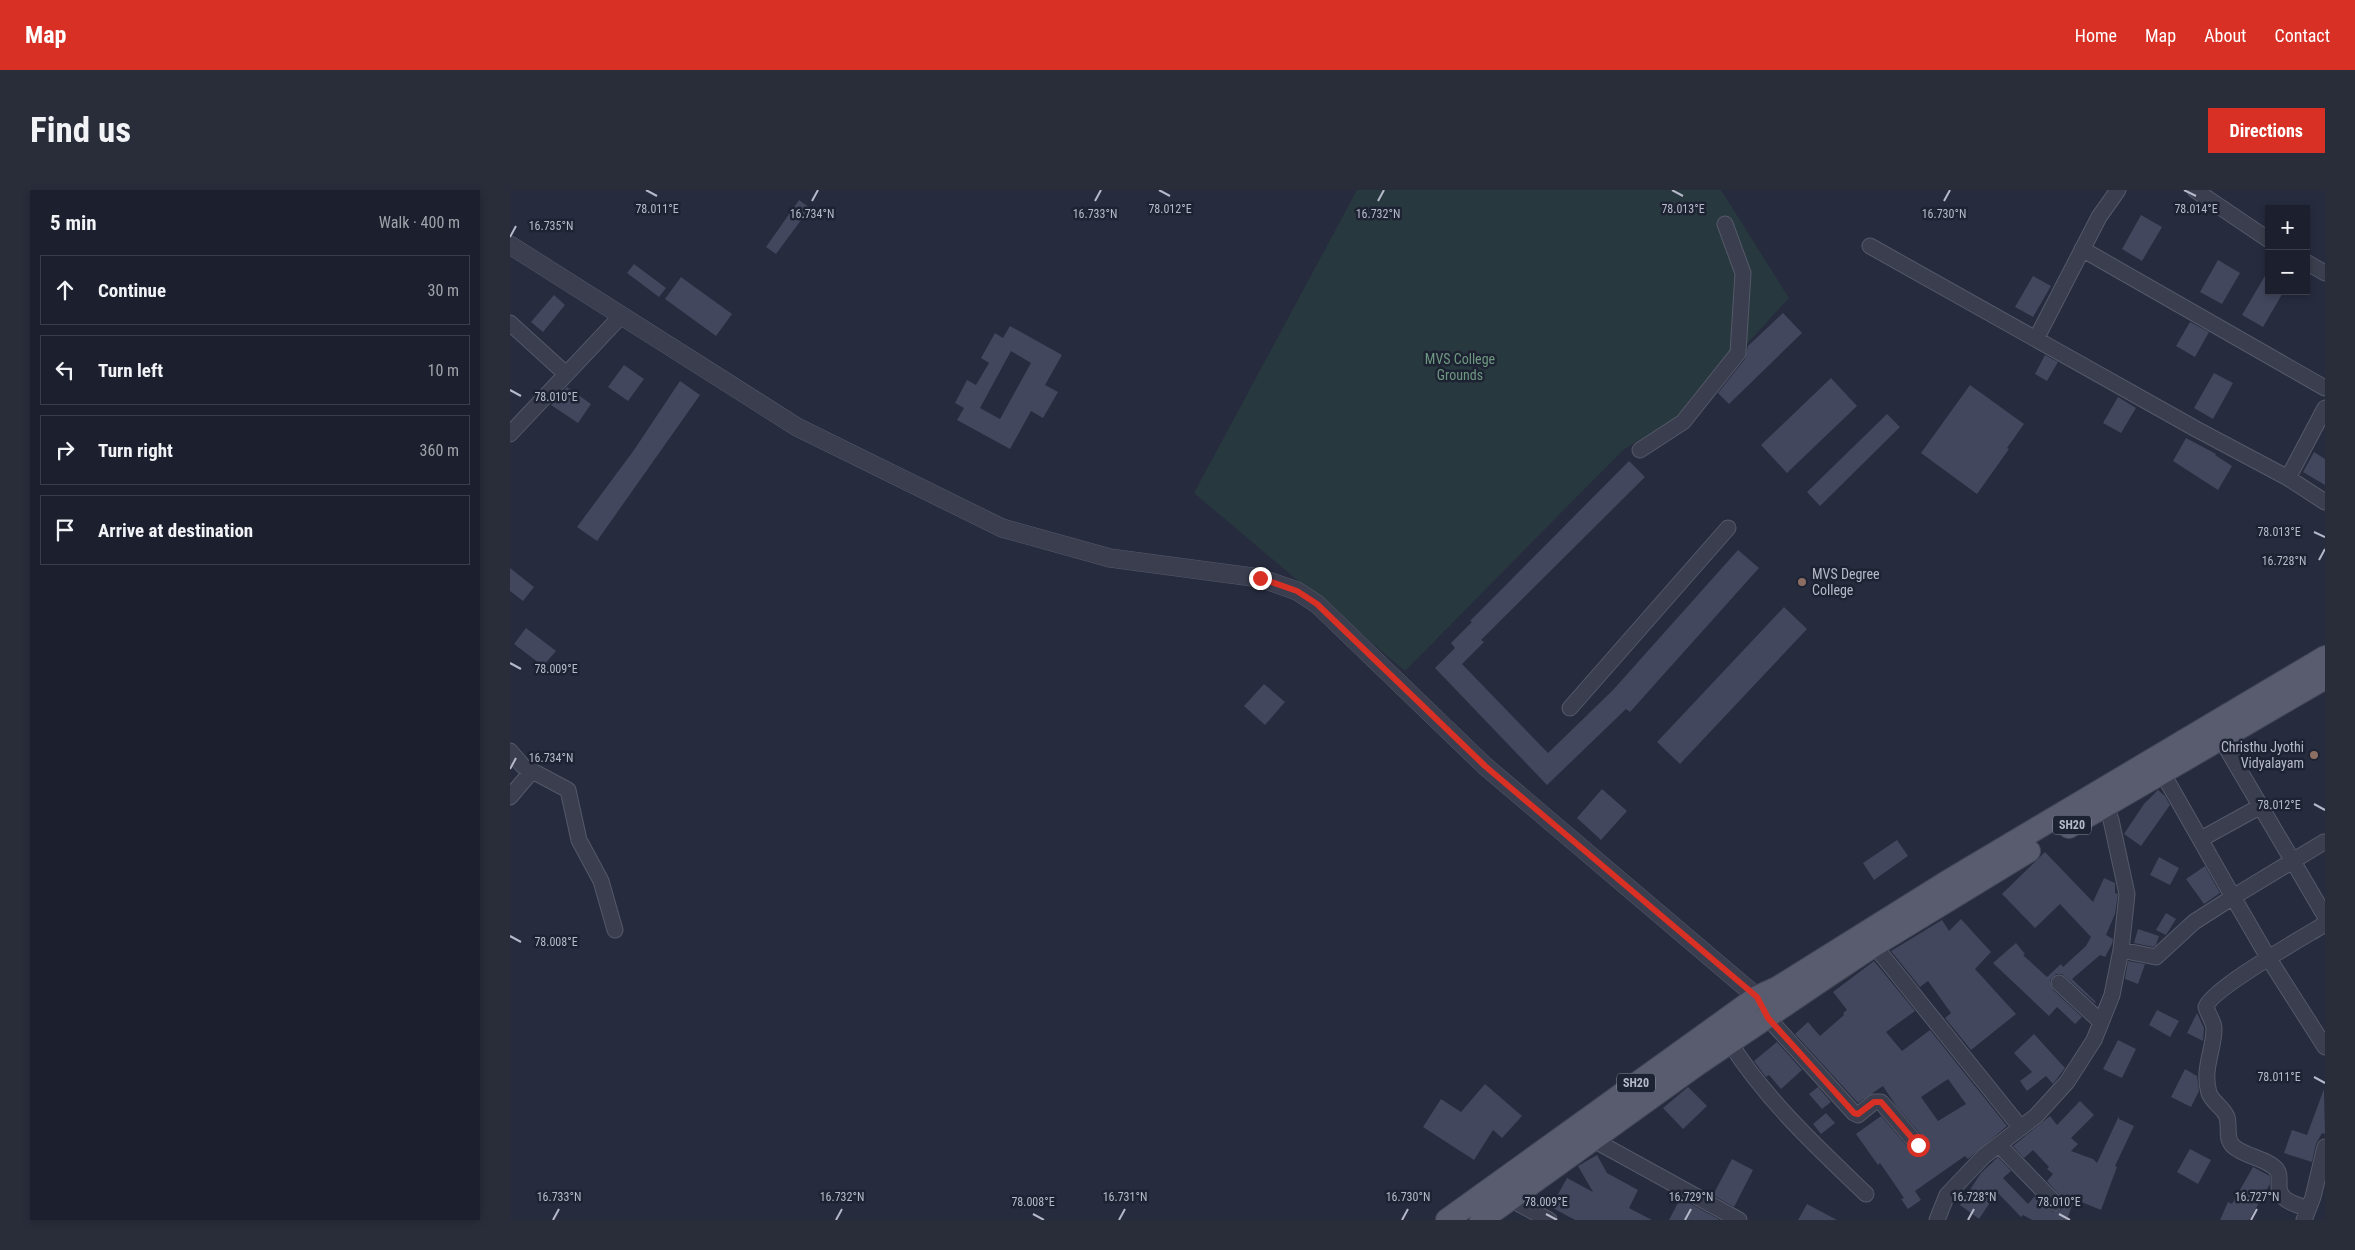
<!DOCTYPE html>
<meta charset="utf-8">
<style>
body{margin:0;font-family:"Roboto Condensed",sans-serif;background:#292d3a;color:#f1f3f6}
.controls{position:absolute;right:15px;top:15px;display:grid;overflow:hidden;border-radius:0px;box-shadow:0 2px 8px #0003}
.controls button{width:45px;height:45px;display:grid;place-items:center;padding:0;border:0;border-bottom:1px solid #3a3e4a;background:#1c202e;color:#f1f3f6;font:25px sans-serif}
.stop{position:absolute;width:15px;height:15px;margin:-11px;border:4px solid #d93025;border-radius:50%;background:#fff}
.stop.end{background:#d93025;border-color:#fff;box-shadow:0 1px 5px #0008}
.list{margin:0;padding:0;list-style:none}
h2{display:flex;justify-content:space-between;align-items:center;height:65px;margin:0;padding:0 20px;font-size:21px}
h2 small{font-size:16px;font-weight:400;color:#a0a3aa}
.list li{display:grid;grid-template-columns:32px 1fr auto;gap:15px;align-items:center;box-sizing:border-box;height:70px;margin:0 10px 10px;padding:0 10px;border:1px solid #3a3e4a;border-radius:0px}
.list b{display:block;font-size:19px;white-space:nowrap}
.list em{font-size:16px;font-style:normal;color:#a0a3aa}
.icon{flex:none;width:28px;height:28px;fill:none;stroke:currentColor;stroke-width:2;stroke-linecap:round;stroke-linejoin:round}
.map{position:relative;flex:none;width:1815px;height:1030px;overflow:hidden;border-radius:0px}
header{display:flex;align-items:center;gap:30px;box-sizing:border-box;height:70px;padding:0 25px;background:#d93025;color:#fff}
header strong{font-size:24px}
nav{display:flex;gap:28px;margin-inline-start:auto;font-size:18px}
.intro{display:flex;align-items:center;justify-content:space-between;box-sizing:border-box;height:120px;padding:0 30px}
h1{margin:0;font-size:35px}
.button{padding:12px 22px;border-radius:0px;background:#d93025;color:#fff;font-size:18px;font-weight:700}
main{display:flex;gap:30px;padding:0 30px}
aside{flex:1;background:#1c202e;border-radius:0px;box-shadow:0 2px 8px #0003}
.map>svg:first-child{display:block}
</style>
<header>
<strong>Map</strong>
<nav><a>Home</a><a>Map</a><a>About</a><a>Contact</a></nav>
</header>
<div class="intro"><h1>Find us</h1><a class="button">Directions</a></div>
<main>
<aside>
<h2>5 min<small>Walk · 400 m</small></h2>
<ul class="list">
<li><svg class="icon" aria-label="ahead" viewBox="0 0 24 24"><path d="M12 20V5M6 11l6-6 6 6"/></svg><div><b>Continue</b></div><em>30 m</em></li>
<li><svg class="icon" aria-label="left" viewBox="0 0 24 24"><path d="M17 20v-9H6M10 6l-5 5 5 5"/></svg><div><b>Turn left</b></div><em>10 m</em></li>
<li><svg class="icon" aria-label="right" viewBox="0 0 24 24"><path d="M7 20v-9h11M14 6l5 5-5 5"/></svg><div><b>Turn right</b></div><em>360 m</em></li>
<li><svg class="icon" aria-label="arrive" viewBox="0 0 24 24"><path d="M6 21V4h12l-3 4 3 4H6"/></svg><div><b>Arrive at destination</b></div></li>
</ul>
</aside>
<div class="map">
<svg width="1815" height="1030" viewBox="0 0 1815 1030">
<rect width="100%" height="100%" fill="#262b3e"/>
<path fill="#28383f" d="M847,0H1211L1279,108L1172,225L1113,260L895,481L684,303Z"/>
<path fill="#42475e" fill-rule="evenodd" d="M289,10L300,18L266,64L256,57Z
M1631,25L1652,37L1632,71L1612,59Z
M1708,70L1730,83L1712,114L1690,102Z
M124,74L156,98L149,107L117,83Z
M1759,79V101H1774L1753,137L1732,125Z
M1523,86L1541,96L1523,127L1505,117Z
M171,87L222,124L206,146L155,109Z
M44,105L55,115L33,142L21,132Z
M1273,123L1292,143L1219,214L1208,203L1235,169L1238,156Z
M1680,132L1699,142L1685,167L1666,156Z
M500,136L552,165L535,195L548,202L533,228L521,221L500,259L447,230L454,218L445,213L457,190L466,195L479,173L471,168L485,143L493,148ZM501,161L521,173L490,229L470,218Z
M1535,165L1548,172L1537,191L1525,184Z
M114,175L134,189L118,211L98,197Z
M1704,183L1723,193L1703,229L1684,218Z
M1321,188L1347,216L1277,283L1251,255Z
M170,191L190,205L87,351L67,337L124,260Z
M1460,195L1514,234L1497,258L1499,259L1467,304L1411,263Z
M57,197L81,214L68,233L41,215Z
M1608,207L1626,218L1611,243L1593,233Z
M1377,224L1390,237L1310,316L1297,302Z
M1676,248L1706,264L1705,265L1722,276L1708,300L1663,271Z
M1804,262L1815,269V295L1793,282Z
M1119,271L1135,287L971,450L974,452L952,474L1038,563L1103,500L1228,360L1249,378L1120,522L1116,519L1037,595L925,478L945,458L941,453L962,432L960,431Z
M0,378L24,397L13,411L0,401Z
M1274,417L1297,439L1170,574L1147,552Z
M16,438L46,461L33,476L4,454Z
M754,494L775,512L755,535L734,516Z
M1092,599L1117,621L1091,650L1067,628Z
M1648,600L1655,606L1660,615L1631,656L1614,644L1634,614Z
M1387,650L1398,666L1364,690L1353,673Z
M1535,662L1583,712L1594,688L1605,693V703L1608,704L1605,724L1596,745L1603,749L1602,754L1595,767L1590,765L1562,789L1586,812L1585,813L1552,784H1546L1540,790L1543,800L1572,827L1565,834L1547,817L1539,826L1483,773L1506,753L1515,764L1513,765L1537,787L1551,774L1553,777L1576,756L1581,747L1550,714L1525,738L1492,704Z
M1649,667L1669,678L1660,695L1640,685Z
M1695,676L1710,703L1694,714L1676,689Z
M1656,723L1666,729L1656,745L1646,740Z
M1451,729L1481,762L1465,779L1506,824L1461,860L1435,828L1441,823L1418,791L1410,797L1381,761L1432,730L1439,741Z
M1628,739L1649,746L1646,755L1643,757L1624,753Z
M1364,771L1405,821L1376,842L1392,861L1420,840L1497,936L1458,969L1455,966L1405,1001L1411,1010L1398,1019L1391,1009L1394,1008L1379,986L1370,973L1368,975L1346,944L1371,926L1404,964L1414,962L1417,954L1415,949L1386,916L1373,896L1348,913L1285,844L1298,832L1310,846L1334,825L1333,823L1337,820L1323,802ZM1438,889L1456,914L1428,931L1411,907Z
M1618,771L1635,774L1628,794L1615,789Z
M1647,820L1669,831L1660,847L1639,835Z
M1687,823L1694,838L1693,851L1677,843Z
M1524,844L1555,878L1543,894L1536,886L1517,901L1510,891L1522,882L1504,863Z
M1608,850L1626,859L1612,888L1593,879Z
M1267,852L1292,880L1271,899L1259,885L1256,887L1244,871Z
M1675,879L1687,886L1689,901L1681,917L1661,907Z
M975,894L1012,926L992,948L983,940L964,970L913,937L931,909L951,922Z
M1178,897L1197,916L1173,939L1153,918Z
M1308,897L1321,912L1312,919L1299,904Z
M1814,899L1815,944L1812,943L1806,954L1802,972L1774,963L1782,940L1797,945Z
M1570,911L1584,925L1561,948L1568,954L1561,961L1583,969L1587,973L1609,926V929L1624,936L1605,976L1607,977L1591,1020L1564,1009L1557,1030H1522L1513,1025L1511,1027L1487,1002L1469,1029L1450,1015L1471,983L1488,967L1501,981L1493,988L1518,1014L1525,1006L1542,1022L1551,1020L1554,1010L1537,991L1543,984L1537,979L1539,977L1523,960L1514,968L1503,956L1540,926L1547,935Z
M1316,923L1325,933L1311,944L1303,934Z
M1680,959L1701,970L1688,994L1667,982Z
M1087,965L1097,983L1128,1000L1119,1018L1142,1030H1065L1041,1017L1057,988L1083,1002L1068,976Z
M1222,969L1243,980L1224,1017L1203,1005Z
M1743,977L1760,986V994L1739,1030H1710L1718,1012L1722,1014Z
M1170,1009L1181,1014L1210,1030H1159Z
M1297,1014L1327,1030H1288Z"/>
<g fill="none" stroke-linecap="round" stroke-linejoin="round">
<g stroke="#555969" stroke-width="17">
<path id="minor" d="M1685,0L1759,50
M1360,56L1686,239L1778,288L1815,218
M1572,59L1815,198
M1796,72L1815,83
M0,133L56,184
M1526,149L1589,27L1608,0
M0,244L111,126
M1130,260L1173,232L1228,163L1233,83L1215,34
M1778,288L1815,312
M1060,518L1218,338
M1707,542L1815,726
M0,561L13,576L58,600L69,650L91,691L105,740
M1648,575L1723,707L1814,652
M0,607L22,581
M1691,649L1751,616
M1359,749L1511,938
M1611,760L1646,767L1684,732L1723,707L1759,769L1815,857
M1549,793L1591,832
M1258,828L1344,923L1348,925L1364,912H1371L1408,955
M1220,853C1257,911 1307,957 1356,1004
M1082,949L1229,1030
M1489,955L1545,1013
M994,1006L1039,1030
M1798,1019C1786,1014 1768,1011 1769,995C1769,990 1770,984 1767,980C1757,968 1735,967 1723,956C1715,948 1720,937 1717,927C1714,918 1702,912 1699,903C1692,879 1704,860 1704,839C1704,831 1698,825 1696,817C1701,799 1794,747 1815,734
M1427,1030L1437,1005L1474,966L1526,926L1557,892L1584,850L1602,805L1611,760L1617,704L1601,630L1593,609
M1794,1030L1803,1007L1815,957"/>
</g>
<g stroke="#555969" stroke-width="19">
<path id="tertiary" d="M0,55L287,237L492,338L600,368L750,388L787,401L807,414L975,576L1247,807L1253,817"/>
</g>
<g stroke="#434757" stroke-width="24">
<path id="primary" d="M1559,637L1815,488
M937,1030L1247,807L1267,798L1440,690L1815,467
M971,1030L1185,876L1312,790L1363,756L1519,661"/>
</g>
<use href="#minor" stroke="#3a3e4e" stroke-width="15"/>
<use href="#tertiary" stroke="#3a3e4e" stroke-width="18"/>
<use href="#primary" stroke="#585c6e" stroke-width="22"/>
</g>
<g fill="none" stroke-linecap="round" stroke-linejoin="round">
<path stroke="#d93025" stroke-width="6" d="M750,388L787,401L807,414L975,576L1247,807L1258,828L1344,923L1348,924L1364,912H1371L1408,955"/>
</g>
<path fill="none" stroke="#b6b9c9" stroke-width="2" d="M136,0L147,6M649,0L660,6M1162,0L1173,6M1674,0L1686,6M302,11L308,0M585,11L591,0M868,11L874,0M1434,11L1440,0M0,47L6,36M0,200L11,206M1804,342L1815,347M1809,370L1815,359M0,473L11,479M0,579L6,568M1804,614L1815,620M0,746L11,752M1804,887L1815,893M523,1024L534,1030M1036,1024L1047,1030M1549,1024L1560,1030M43,1030L49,1019M326,1030L332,1019M609,1030L615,1019M892,1030L898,1019M1175,1030L1181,1019M1458,1030L1464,1019M1741,1030L1747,1019"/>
<g fill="#8d6e63" stroke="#1e2333" stroke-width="2">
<circle cx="1292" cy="392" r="5"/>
<circle cx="1804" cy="565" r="5"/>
</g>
<g text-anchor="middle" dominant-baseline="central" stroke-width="5" stroke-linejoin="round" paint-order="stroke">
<g fill="#1e2333" stroke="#888c9c" stroke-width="1">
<rect x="1543" y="625.5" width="38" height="19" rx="4"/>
<rect x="1107" y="883.5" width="38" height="19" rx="4"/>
</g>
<g font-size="12" font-weight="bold" fill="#b6b9c9">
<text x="1562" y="635">SH20</text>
<text x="1126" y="893">SH20</text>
</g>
<g font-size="14" fill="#6e9981" stroke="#1e2333">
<text x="950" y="169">MVS College<tspan x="950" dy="16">Grounds</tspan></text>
</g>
<g font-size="14" fill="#b6b9c9" stroke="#1e2333" text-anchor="start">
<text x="1302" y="384">MVS Degree<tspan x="1302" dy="16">College</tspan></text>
<text x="1794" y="557" text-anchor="end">Christhu Jyothi<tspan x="1794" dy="16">Vidyalayam</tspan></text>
</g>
</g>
<g font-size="12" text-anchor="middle" fill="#b6b9c9" stroke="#1e2333" stroke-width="5" stroke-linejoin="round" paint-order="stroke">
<text x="147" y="23">78.011°E</text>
<text x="660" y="23">78.012°E</text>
<text x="1173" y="23">78.013°E</text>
<text x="1686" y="23">78.014°E</text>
<text x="302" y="28">16.734°N</text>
<text x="585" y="28">16.733°N</text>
<text x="868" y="28">16.732°N</text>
<text x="1434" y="28">16.730°N</text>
<text x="41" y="40">16.735°N</text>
<text x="46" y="211">78.010°E</text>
<text x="1769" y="346">78.013°E</text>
<text x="1774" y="375">16.728°N</text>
<text x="46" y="483">78.009°E</text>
<text x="41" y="572">16.734°N</text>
<text x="1769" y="619">78.012°E</text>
<text x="46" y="756">78.008°E</text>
<text x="1769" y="891">78.011°E</text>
<text x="49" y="1011">16.733°N</text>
<text x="332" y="1011">16.732°N</text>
<text x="615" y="1011">16.731°N</text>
<text x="898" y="1011">16.730°N</text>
<text x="1181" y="1011">16.729°N</text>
<text x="1464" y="1011">16.728°N</text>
<text x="1747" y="1011">16.727°N</text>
<text x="523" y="1016">78.008°E</text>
<text x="1036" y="1016">78.009°E</text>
<text x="1549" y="1016">78.010°E</text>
</g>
</svg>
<div class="controls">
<button>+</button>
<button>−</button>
</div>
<div class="stop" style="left:1408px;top:955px"></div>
<div class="stop end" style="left:750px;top:388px"></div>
</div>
</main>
